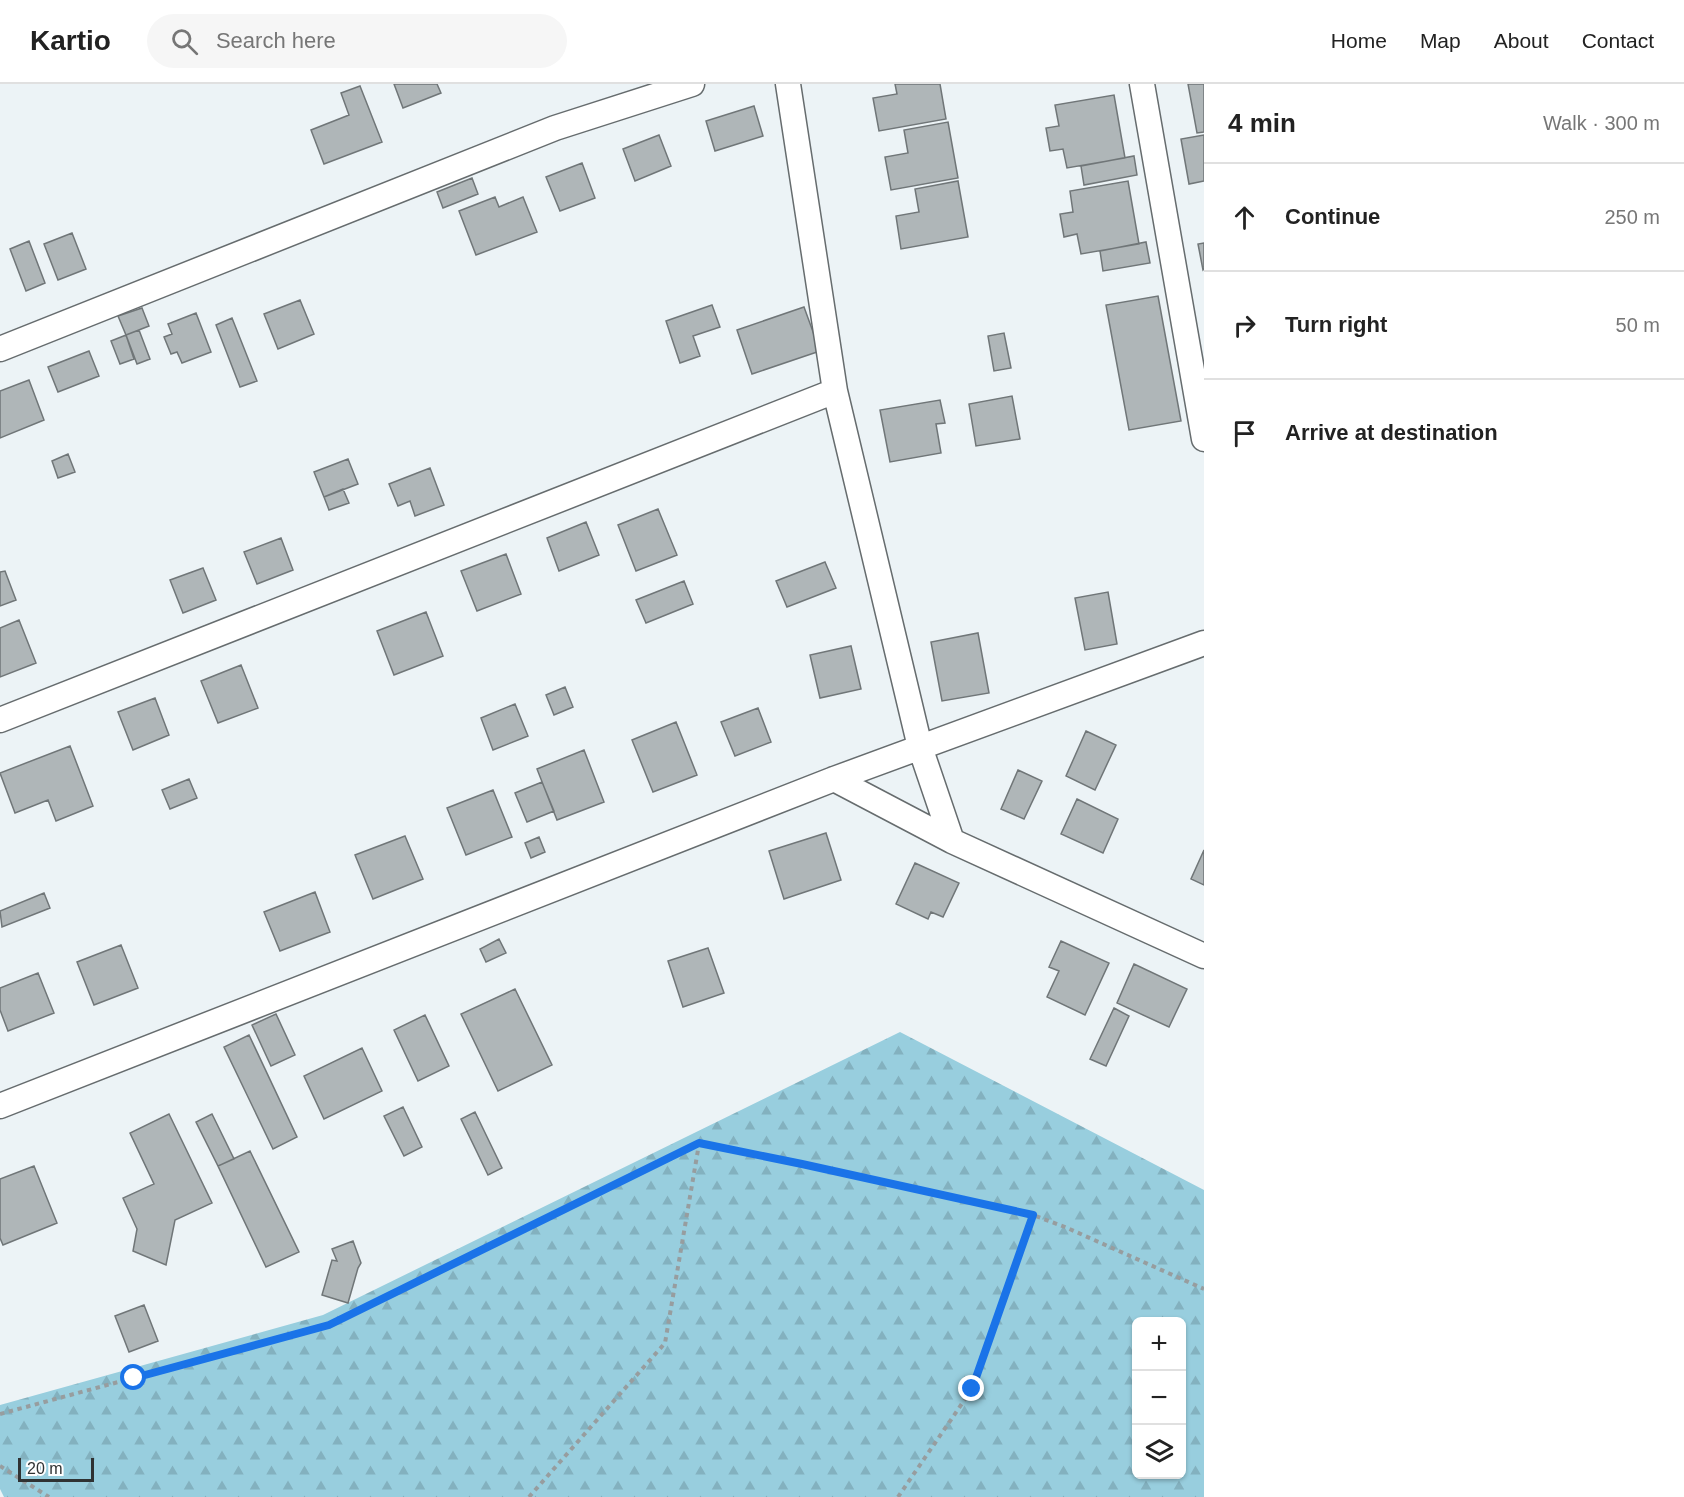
<!DOCTYPE html>
<meta charset="utf-8">
<style>
body{margin:0;font-family:Arial,sans-serif;background:#f6f6f6;color:#222}
.controls{position:absolute;right:18px;bottom:18px;display:grid;overflow:hidden;border-radius:9px;box-shadow:0 2px 4px #0004}
.controls button{width:54px;height:54px;display:grid;place-items:center;padding:0;border:0;border-bottom:2px solid #e0e0e0;background:#fff;color:#222;font:30px sans-serif}
.scale{position:absolute;left:18px;bottom:15px;width:76px;box-sizing:border-box;padding-left:6px;border:3px solid #2f3233;border-top:0;font-size:16px;line-height:21px;white-space:nowrap;color:#2f3233;-webkit-text-stroke:4px #fff;paint-order:stroke}
.stop{position:absolute;width:18px;height:18px;margin:-14px;border:4px solid #1a73e8;border-radius:50%;background:#fff}
.stop.end{background:#1a73e8;border-color:#fff;box-shadow:0 2px 6px #0008}
.list{margin:0;padding:0;list-style:none}
h2{display:flex;justify-content:space-between;align-items:center;height:78px;margin:0;padding:0 24px;font-size:26px}
h2 small{font-size:20px;font-weight:400;color:#767676}
.list li{display:grid;grid-template-columns:39px 1fr auto;gap:18px;align-items:center;box-sizing:border-box;height:108px;padding:0 24px;border-top:2px solid #e0e0e0}
.list b{display:block;font-size:22px;white-space:nowrap}
.list em{font-size:20px;font-style:normal;color:#767676}
.icon{flex:none;width:33px;height:33px;fill:none;stroke:currentColor;stroke-width:2;stroke-linecap:round;stroke-linejoin:round}
.map{position:relative;flex:none;width:1204px;height:1413px;overflow:hidden}
header{display:flex;align-items:center;gap:36px;box-sizing:border-box;height:84px;padding:0 30px;background:#fff;border-bottom:2px solid #e0e0e0}
header strong{font-size:28px}
nav{display:flex;gap:33px;margin-inline-start:auto;font-size:21px}
.search{width:420px;height:54px;background:#f6f6f6;display:flex;align-items:center;gap:15px;box-sizing:border-box;padding:0 21px;border-radius:33px;color:#767676;font-size:22px}
main{display:flex}
aside{flex:1;background:#fff}
.map>svg:first-child{display:block}
</style>
<header>
<strong>Kartio</strong>
<div class="search"><svg class="icon" aria-label="search" viewBox="0 0 24 24"><circle cx="10" cy="10" r="6"/><path d="M15 15l6 6"/></svg>Search here</div>
<nav><a>Home</a><a>Map</a><a>About</a><a>Contact</a></nav>
</header>
<main>
<div class="map">
<svg width="1204" height="1413" viewBox="0 0 1204 1413">
<defs>
<pattern id="forest-firs" width="22" height="20" patternUnits="userSpaceOnUse" patternTransform="scale(1.5)"><rect width="22" height="20" fill="#98cede"/><path d="M5 1l3.5 6h-7zM16 11l3.5 6h-7z" fill="#83b1bf"/></pattern>
</defs>
<rect width="100%" height="100%" fill="#ecf3f6"/>
<path fill="url(#forest-firs)" fill-rule="evenodd" d="M900,948L1204,1106V1413H4L0,1405V1321L323,1231ZM1136,1238H1182V1390H1136Z"/>
<path fill="#afb6b8" stroke="#707678" stroke-width="1.5" d="M394,0H437L441,9L403,24Z
M895,0H940L946,35L879,47L873,14L897,10Z
M1188,0H1204V48L1197,49Z
M360,2L382,58L324,80L311,46L349,31L341,9Z
M1114,11L1125,74L1067,84L1063,65L1050,67L1046,44L1059,42L1055,21Z
M754,22L763,52L715,67L706,37Z
M948,38L958,94L891,106L885,73L908,69L904,46Z
M659,51L671,82L635,97L623,65Z
M1204,51V97L1189,100L1181,55Z
M1134,72L1137,91L1084,101L1081,82Z
M582,79L595,114L560,127L546,93Z
M472,94L478,110L443,124L437,108Z
M958,97L968,153L901,165L896,132L919,128L915,105Z
M1128,97L1139,160L1081,170L1077,150L1064,153L1060,130L1073,128L1070,107Z
M495,113L499,123L523,113L537,148L476,171L459,127Z
M72,149L86,185L58,196L44,160Z
M29,157L45,199L26,207L10,165Z
M1146,158L1150,179L1103,187L1100,167Z
M1204,159V185L1203,186L1198,160Z
M1158,212L1181,337L1129,346L1106,221Z
M300,216L314,250L278,265L264,230Z
M712,221L720,243L693,252L700,272L680,279L666,237Z
M804,223L820,267L752,290L737,246Z
M142,224L149,242L126,251L118,232Z
M196,229L211,268L182,279L177,268L171,270L164,253L172,250L168,240Z
M232,234L257,297L240,303L216,241Z
M139,246L150,275L137,280L126,251Z
M1004,249L1011,284L994,287L988,252Z
M126,251L134,275L120,280L111,257Z
M89,267L99,292L58,308L48,283Z
M29,296L44,336L0,354V307Z
M1012,312L1020,355L976,362L969,320Z
M940,316L945,339L936,340L941,369L890,378L880,326Z
M68,370L75,388L58,394L52,377Z
M348,375L358,400L324,413L314,388Z
M430,384L444,421L415,432L410,417L398,422L389,400Z
M343,405L349,419L329,426L324,413Z
M658,425L677,471L636,487L618,441Z
M586,438L599,471L559,487L547,454Z
M281,454L293,486L257,500L244,468Z
M506,470L521,510L477,527L461,487Z
M825,478L836,504L787,523L776,497Z
M203,484L216,516L183,529L170,496Z
M5,487L16,516L0,522V488Z
M684,497L693,520L646,539L636,516Z
M1108,508L1117,560L1085,566L1075,514Z
M426,528L443,572L394,591L377,547Z
M19,536L36,579L0,593V544Z
M978,549L989,609L942,617L931,558Z
M851,562L861,605L820,614L810,571Z
M241,581L258,624L218,639L201,597Z
M565,603L573,623L554,631L546,611Z
M155,614L169,651L133,666L118,628Z
M515,620L528,652L493,666L481,634Z
M758,624L771,658L735,672L721,638Z
M676,638L697,691L653,708L632,656Z
M1086,647L1116,661L1095,706L1066,692Z
M70,662L93,722L56,737L48,716L15,729L0,689Z
M584,666L604,718L557,736L537,685Z
M1018,686L1042,697L1024,735L1001,725Z
M189,695L197,714L170,725L162,706Z
M542,698L554,727L527,738L515,709Z
M493,706L512,753L466,771L447,724Z
M1077,715L1118,735L1103,769L1061,750Z
M826,749L841,796L784,815L769,767Z
M405,752L423,795L373,815L355,771Z
M539,753L545,768L531,774L525,759Z
M1204,766V801L1191,795Z
M915,779L959,799L943,833L931,828L928,835L896,820Z
M315,808L330,848L280,867L264,828Z
M44,809L50,824L2,843L0,827Z
M499,855L506,869L486,878L480,865Z
M1061,857L1109,879L1085,931L1047,913L1059,887L1049,883Z
M121,861L138,904L94,921L77,878Z
M708,864L724,909L683,923L668,877Z
M1134,880L1187,905L1169,943L1117,919Z
M38,889L54,929L8,947L0,926V904Z
M515,905L552,981L498,1007L461,930Z
M1114,924L1129,932L1106,982L1090,975Z
M276,930L295,971L271,982L252,941Z
M425,931L449,982L418,997L394,946Z
M249,951L297,1053L273,1065L224,963Z
M362,964L382,1007L324,1035L304,992Z
M403,1023L422,1063L404,1072L384,1032Z
M475,1028L502,1084L488,1091L461,1035Z
M169,1030L212,1119L175,1136L166,1181L133,1167L137,1145L123,1114L154,1100L130,1049Z
M212,1030L234,1075L218,1082L196,1038Z
M250,1067L299,1168L266,1183L218,1082Z
M34,1082L57,1139L3,1161L0,1154V1095Z
M353,1157L361,1179L358,1184L348,1219L322,1211L332,1176L337,1177L332,1165Z
M144,1221L158,1257L129,1268L115,1232Z"/>
<g fill="none" stroke-linecap="round" stroke-linejoin="round">
<g stroke="#666c6e" stroke-width="27">
<path id="minor" d="M788,0L835,307L920,663L952,757
M1142,0L1204,355
M0,265L555,44L692,0
M0,636L835,307
M834,695L952,757L1204,872
M0,1022L834,695L1204,559"/>
</g>
<path stroke="#979d9f" stroke-width="4" stroke-dasharray="4.5 4.5" stroke-linecap="butt" d="M0,1330L329,1241L699,1059L802,1080L1033,1131L1065,1143L1204,1205
M0,1382L49,1413
M529,1413L665,1259L699,1060
M898,1413L972,1305L1033,1131"/>
<use href="#minor" stroke="#fff" stroke-width="24"/>
</g>
<g fill="none" stroke-linecap="round" stroke-linejoin="round">
<path stroke="#1a73e8" stroke-width="8" d="M134,1294L329,1241L699,1059L802,1080L1033,1131L972,1305"/>
</g>
</svg>
<div class="controls">
<button>+</button>
<button>−</button>
<button><svg class="icon" aria-label="layers" viewBox="0 0 24 24"><path d="M12 4l9 5-9 5-9-5zM3 14l9 5 9-5"/></svg></button>
</div>
<div class="scale">20 m</div>
<div class="stop" style="left:134px;top:1294px"></div>
<div class="stop end" style="left:972px;top:1305px"></div>
</div>
<aside>
<h2>4 min<small>Walk · 300 m</small></h2>
<ul class="list">
<li><svg class="icon" aria-label="ahead" viewBox="0 0 24 24"><path d="M12 20V5M6 11l6-6 6 6"/></svg><div><b>Continue</b></div><em>250 m</em></li>
<li><svg class="icon" aria-label="right" viewBox="0 0 24 24"><path d="M7 20v-9h11M14 6l5 5-5 5"/></svg><div><b>Turn right</b></div><em>50 m</em></li>
<li><svg class="icon" aria-label="arrive" viewBox="0 0 24 24"><path d="M6 21V4h12l-3 4 3 4H6"/></svg><div><b>Arrive at destination</b></div></li>
</ul>
</aside>
</main>
